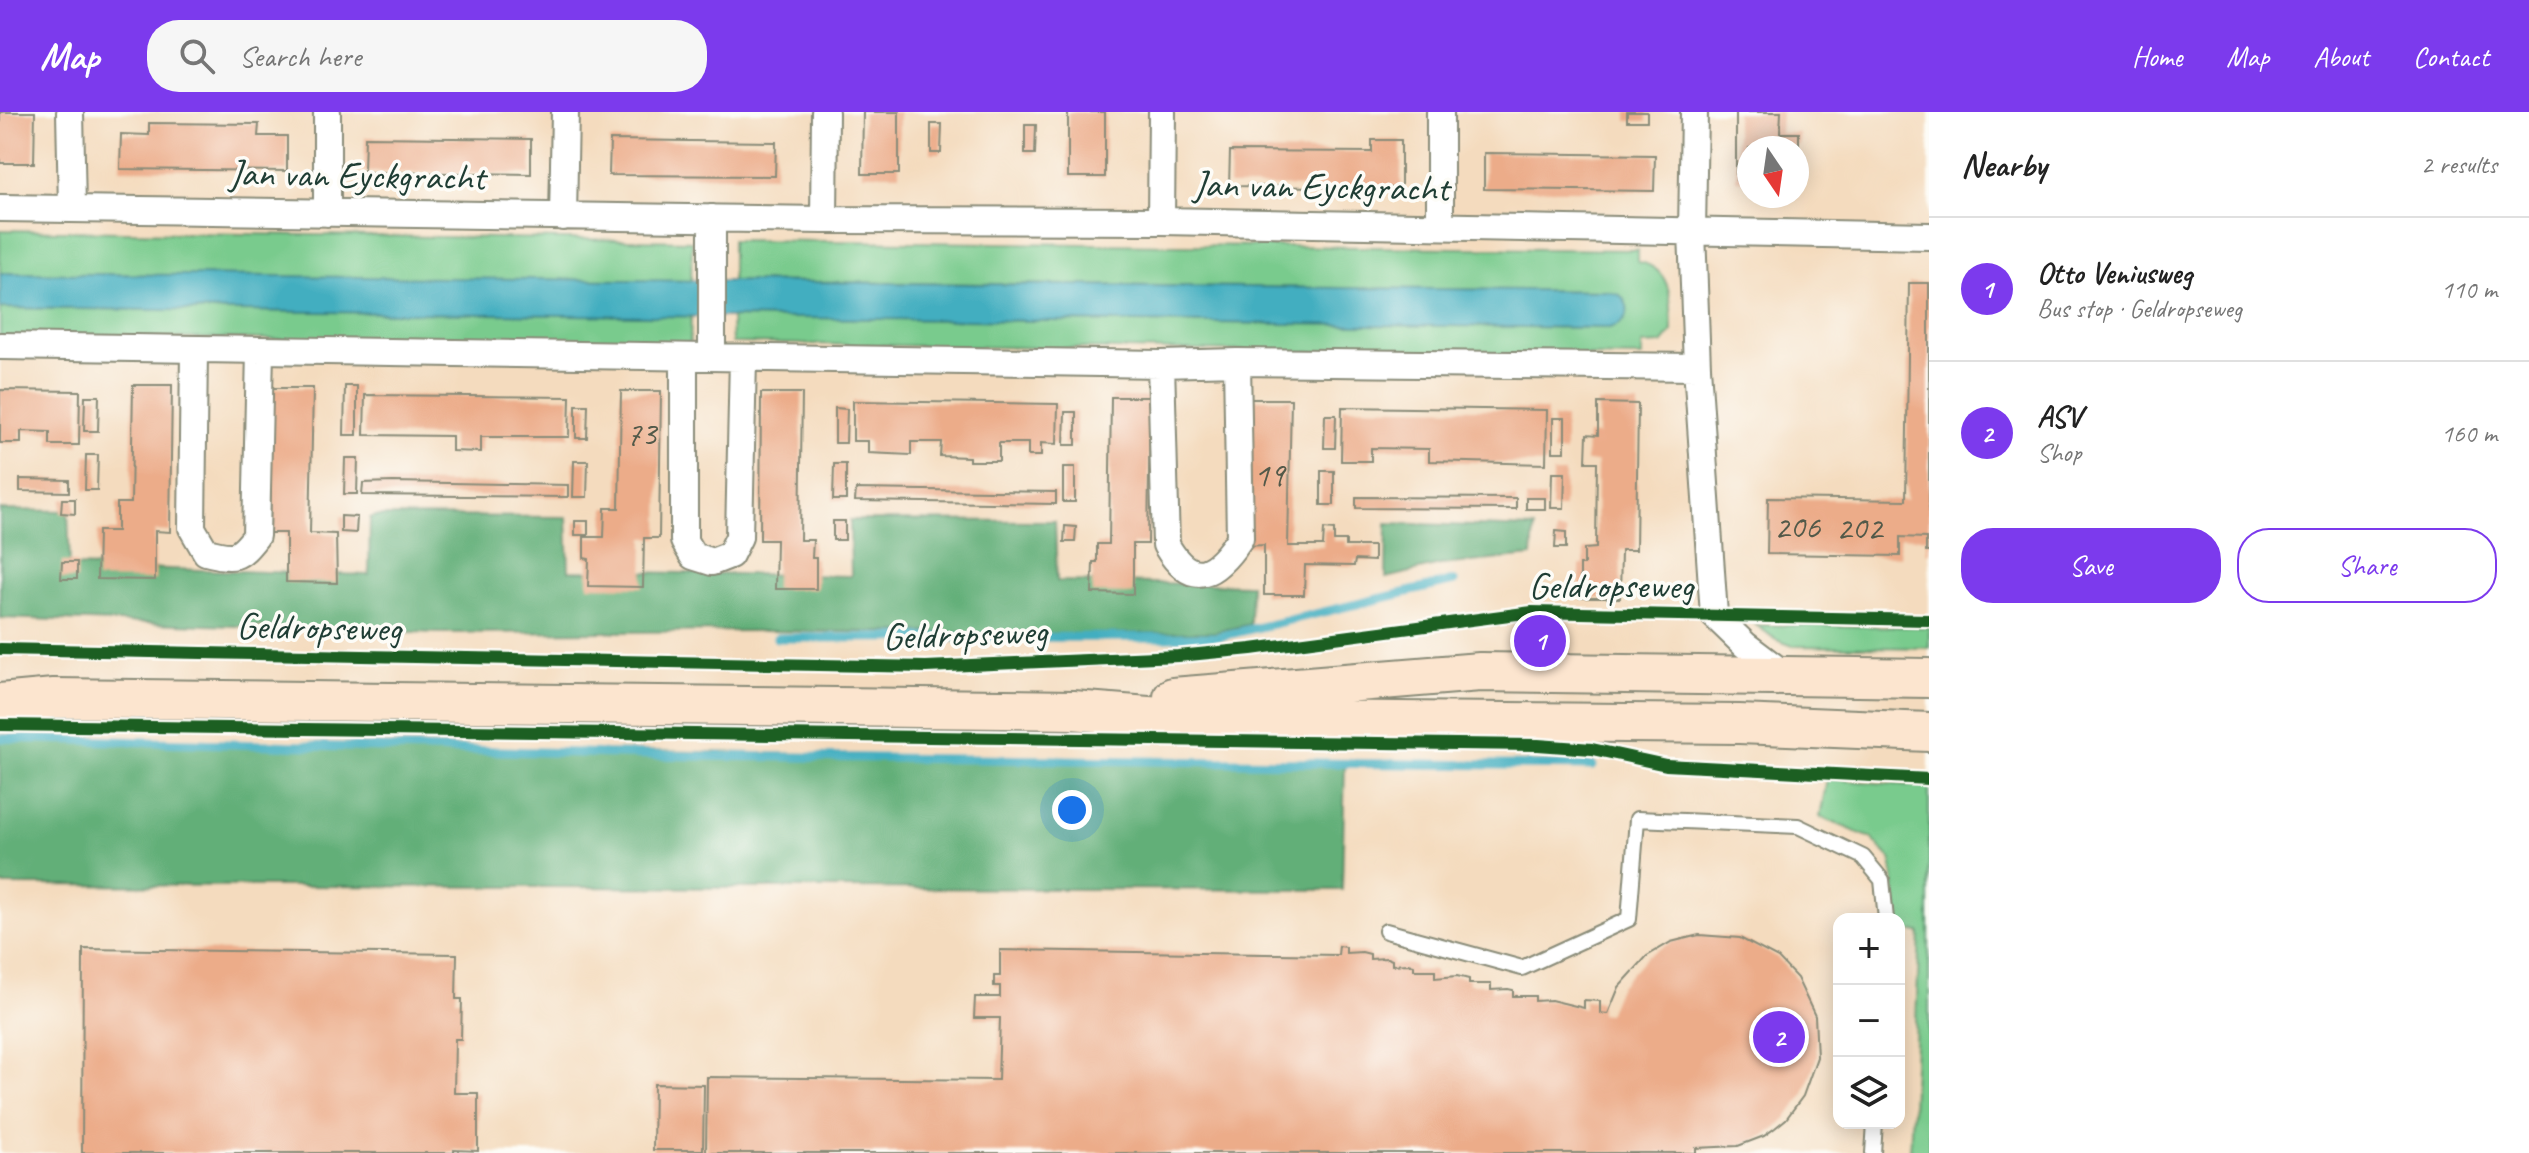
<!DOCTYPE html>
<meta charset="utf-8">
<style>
body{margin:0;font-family:Caveat,sans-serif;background:#f6f6f6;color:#222}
.controls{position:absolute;right:24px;bottom:24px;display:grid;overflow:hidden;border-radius:16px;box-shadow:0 4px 20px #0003}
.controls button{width:72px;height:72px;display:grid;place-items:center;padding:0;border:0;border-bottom:2px solid #e0e0e0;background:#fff;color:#222;font:40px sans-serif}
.compass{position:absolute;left:1737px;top:24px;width:72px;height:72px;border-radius:50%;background:#fff;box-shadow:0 4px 20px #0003;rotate:167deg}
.you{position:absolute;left:1072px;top:698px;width:28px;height:28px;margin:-20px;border:6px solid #fff;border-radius:50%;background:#1a73e8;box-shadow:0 0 0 12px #1a73e833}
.badge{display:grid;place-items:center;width:52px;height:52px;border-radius:50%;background:#7c3aed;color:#fff;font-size:26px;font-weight:700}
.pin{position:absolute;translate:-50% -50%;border:4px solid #fff;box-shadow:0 2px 8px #0006}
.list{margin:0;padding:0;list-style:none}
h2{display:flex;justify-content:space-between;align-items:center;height:104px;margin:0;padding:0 32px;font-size:34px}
h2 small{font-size:26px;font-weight:400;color:#767676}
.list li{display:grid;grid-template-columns:52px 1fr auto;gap:24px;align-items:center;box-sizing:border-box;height:144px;padding:0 32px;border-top:2px solid #e0e0e0}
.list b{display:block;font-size:30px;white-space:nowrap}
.list p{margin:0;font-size:26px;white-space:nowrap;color:#767676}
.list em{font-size:26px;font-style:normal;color:#767676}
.actions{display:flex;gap:16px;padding:24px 32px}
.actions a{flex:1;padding:18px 0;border:2px solid #7c3aed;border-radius:32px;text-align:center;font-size:28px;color:#7c3aed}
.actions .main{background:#7c3aed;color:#fff}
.icon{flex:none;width:44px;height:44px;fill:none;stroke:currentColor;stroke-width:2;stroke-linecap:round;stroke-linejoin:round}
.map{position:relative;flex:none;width:1929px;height:1041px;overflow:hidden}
header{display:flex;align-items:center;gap:48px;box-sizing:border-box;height:112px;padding:0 40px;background:#7c3aed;color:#fff}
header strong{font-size:38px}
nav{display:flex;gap:44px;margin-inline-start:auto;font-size:28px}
.search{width:560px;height:72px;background:#f6f6f6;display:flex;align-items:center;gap:20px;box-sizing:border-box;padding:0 28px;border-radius:32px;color:#767676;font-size:30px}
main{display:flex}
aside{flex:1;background:#fff}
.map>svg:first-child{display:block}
</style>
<header>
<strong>Map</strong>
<div class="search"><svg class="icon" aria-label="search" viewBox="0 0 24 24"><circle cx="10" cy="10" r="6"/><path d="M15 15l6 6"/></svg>Search here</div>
<nav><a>Home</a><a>Map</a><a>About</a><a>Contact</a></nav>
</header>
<main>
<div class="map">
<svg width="1929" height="1041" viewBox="0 0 1929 1041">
<rect width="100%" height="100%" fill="#fdfcf7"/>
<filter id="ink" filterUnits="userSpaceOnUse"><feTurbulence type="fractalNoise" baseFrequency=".0125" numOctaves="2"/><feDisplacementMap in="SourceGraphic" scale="16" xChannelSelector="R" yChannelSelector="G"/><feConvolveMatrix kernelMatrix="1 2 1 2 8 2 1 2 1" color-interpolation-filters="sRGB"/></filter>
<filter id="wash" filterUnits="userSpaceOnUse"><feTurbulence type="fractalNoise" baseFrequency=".006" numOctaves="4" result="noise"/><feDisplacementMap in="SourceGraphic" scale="32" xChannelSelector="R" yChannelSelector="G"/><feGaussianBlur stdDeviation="1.8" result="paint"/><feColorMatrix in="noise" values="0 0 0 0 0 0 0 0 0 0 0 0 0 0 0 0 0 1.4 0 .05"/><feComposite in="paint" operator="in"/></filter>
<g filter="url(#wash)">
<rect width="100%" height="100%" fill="#f4dbbe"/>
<path fill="#79cb8d" stroke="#4c8460" stroke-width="2" d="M0,118L692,129L691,170L0,161Z
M732,128L1638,138V150C1674,156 1671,192 1672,220L1662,232L1642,233V245L732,231L731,205L1609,216L1607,179L732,169Z
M0,196L691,204L690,232L0,224Z
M1756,513L1929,515V536L1793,534L1777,528Z
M1827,667L1929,675V1041H1910L1920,820L1900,819L1891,747L1871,726L1820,705Z"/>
<path fill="#62af78" stroke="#407656" stroke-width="2" d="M0,398L68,399L70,454L369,463L370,406L376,404L567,405L569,459L851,464L850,408L1055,409L1057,469L1251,473L1250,512L1215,520L1085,522L764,519L440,521L0,506Z
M1387,411L1534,416L1532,444L1440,453L1386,466Z
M0,628L1345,651L1342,778L0,773Z"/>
<path fill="#42aec0" stroke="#30767a" stroke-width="2" d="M0,161L1607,179L1620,183C1634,197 1627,212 1609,216L0,196Z"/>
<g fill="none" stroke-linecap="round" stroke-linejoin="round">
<path stroke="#42aec0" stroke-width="9" d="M777,526L1218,525L1454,469
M0,626L694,644L1593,654"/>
</g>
<g id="blocks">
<path fill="#ecac89" d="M0,0H35L34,51H0Z
M863,0H899V62H862Z
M1068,0H1105V65H1068Z
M1627,0H1647V9H1627Z
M1736,0H1781L1780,21H1799V33L1749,36V69L1736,68Z
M149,11L259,12L258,24H287V59L120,57L121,22L149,23Z
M931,12H942L941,41H931Z
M1025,13H1036L1035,42H1025Z
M365,25L531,27V62L364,60Z
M610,28L776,30L775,64L609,63Z
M1372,28H1401V76L1229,74L1230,39L1372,40Z
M1484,41L1655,43L1654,79L1484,77Z
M1909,171H1929V440H1926V426L1900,425V444L1767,442L1768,386L1906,388Z
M133,273H172L170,420L155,419V468L97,467L98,419H117V391H131Z
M345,274H357V323H344Z
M272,276H313L310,421L336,422L337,471L286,470V421H270Z
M0,278L80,279L79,333H50V320L21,319V331H0Z
M621,279H661L659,426H644L643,475L588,474L589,447L584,446V425H604L605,396H619Z
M761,281H802L800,428H813L812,446H816V477H775L776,428H760Z
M365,283L570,285L569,325H481V340L452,339V324L364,323Z
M85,284H99L98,319H84Z
M1111,285H1150L1148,432H1133V482L1092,481L1093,450H1097V432H1109Z
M1249,287H1291L1288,434H1323L1324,417L1334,418V429H1346V434H1374V449L1355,448L1354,454L1305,453L1304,483H1264V433L1247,434Z
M853,289L1058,292L1057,332L1041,331V344H1028V331H999V349H969V345L940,344L941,330H911V343L868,341V329H853Z
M1598,291L1638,292L1636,438H1621L1620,486H1580V453H1584V437L1596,436L1597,350H1586L1587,322L1598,323Z
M576,293H588L587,326H576Z
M1342,295L1547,298L1546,352L1429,349V337L1371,336V349H1341Z
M835,296L847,297L846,331H835Z
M1065,300H1076V333H1064Z
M1325,303H1336L1335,336H1324Z
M1553,306H1565V340H1553Z
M86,343H98L97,378H85Z
M345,346H358L357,382H344Z
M574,349H588L587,385H573Z
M834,352H846V388H833Z
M1063,355H1075V390H1063Z
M1321,359H1334V393H1321Z
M1552,361H1565L1564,396H1551Z
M20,367L69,368V380L20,379Z
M393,370L568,373V385L362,383L363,371Z
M856,377L1056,380V392L855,389Z
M1356,385L1516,386V397L1356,396Z
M1526,386H1545V397H1526Z
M62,387H75V402L61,401Z
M341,404L357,405L356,421L341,420Z
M575,409H588V423H575Z
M833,409H845V428H833Z
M1065,414L1076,415L1075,430H1064Z
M1556,419L1566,420V436H1555Z
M62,450H77V467H61Z
M1699,823L1740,826L1778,846L1797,866L1815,904L1817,945L1803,984L1786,1007L1775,1016L1764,1024L1738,1034L1696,1036V1041H706L707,965L998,968L1000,906H974L975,885H1000V874H994V864H1000V838L1338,843L1339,834L1346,835V841L1362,840L1370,842V847L1387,846L1392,848V853L1408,852L1414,853V858H1435V866L1457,864L1469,867V872H1491V878L1508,877L1513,878V884H1535V889L1551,888L1584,896V888L1600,889V901L1608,902L1619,875L1647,844L1671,830Z
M83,837L457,842L456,887H462L461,927H455L454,981H478V1039L454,1038V1041H82Z
M654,972L704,973L703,1038H653Z"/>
</g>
</g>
<g filter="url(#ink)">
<use href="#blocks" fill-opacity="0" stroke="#8a8c79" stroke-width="2"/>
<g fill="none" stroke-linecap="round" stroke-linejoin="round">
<g stroke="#8a8c79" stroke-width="18">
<path id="service" d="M1386,819L1522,856L1629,807L1637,707L1798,714L1863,745L1882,768L1886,807
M1873,1041L1875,1011"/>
</g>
<g stroke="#8a8c79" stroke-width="30">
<path id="minor" d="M70,0L72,96
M327,0V101
M1694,0L1692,119L1697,255L1714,503L1745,533L1786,564
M0,96L824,108L1161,109L1929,124
M563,105L565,0
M824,108L825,0
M1161,109L1162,0
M1440,113V0
M0,234L1161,252L1237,250L1697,255
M194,237L192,416L206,440C235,447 238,447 256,424L260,238
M712,245V106
M684,246V429L693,444L712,450L730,443L739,425L743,246
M1161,252L1166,433C1193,479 1216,462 1240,426L1237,250"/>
</g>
<g stroke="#8a8c79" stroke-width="42">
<path id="secondary" d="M1173,585L1480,560L1929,566
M0,591L54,586L1002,597L1073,598L1186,607L1739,612L1929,620"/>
</g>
<use href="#service" stroke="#fff" stroke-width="14"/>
<use href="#minor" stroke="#fff" stroke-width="26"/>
<use href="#secondary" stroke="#fce5cf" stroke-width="38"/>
<g stroke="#fdfcf7" stroke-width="17">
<path id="cycleway" d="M0,537L926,555L1178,544L1251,537L1532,500L1929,508
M0,613L1538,633L1592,637L1666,653L1929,667"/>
</g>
<use href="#cycleway" stroke="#1b5e20" stroke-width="12"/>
</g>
</g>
<g text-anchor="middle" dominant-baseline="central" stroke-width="7" stroke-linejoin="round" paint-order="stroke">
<g font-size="34" fill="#525949">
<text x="641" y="321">73</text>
<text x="1269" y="362">19</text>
<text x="1797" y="414">206</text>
<text x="1859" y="415">202</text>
</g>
<g font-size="38" fill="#1f3d34" stroke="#fdfcf7">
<text transform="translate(357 63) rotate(1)">Jan van Eyckgracht</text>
<text transform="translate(1321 74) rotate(1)">Jan van Eyckgracht</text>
<text x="1611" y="473">Geldropseweg</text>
<text transform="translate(319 515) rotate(1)">Geldropseweg</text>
<text transform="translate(965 522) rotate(-2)">Geldropseweg</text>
</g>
</g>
</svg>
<div class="controls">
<button>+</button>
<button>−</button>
<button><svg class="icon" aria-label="layers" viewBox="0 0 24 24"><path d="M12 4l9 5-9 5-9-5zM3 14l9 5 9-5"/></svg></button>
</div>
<svg class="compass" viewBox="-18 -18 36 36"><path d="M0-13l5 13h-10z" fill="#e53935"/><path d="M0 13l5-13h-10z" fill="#767676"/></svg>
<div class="you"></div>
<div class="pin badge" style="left:1540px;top:529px">1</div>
<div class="pin badge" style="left:1779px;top:925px">2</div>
</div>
<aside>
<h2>Nearby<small>2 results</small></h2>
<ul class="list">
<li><span class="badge">1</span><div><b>Otto Veniusweg</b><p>Bus stop · Geldropseweg</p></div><em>110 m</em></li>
<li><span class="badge">2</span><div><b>ASV</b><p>Shop</p></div><em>160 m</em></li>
</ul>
<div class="actions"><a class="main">Save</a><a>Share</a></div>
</aside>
</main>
